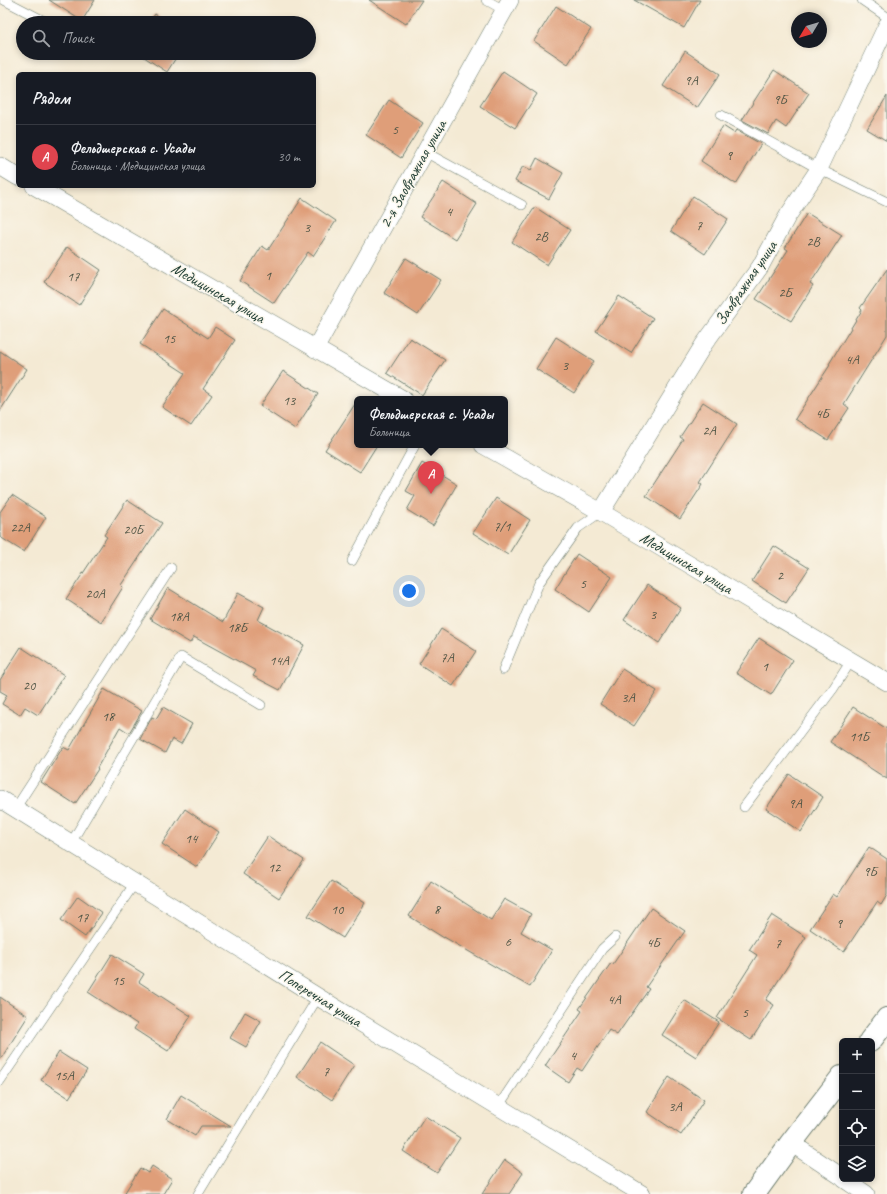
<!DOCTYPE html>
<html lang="ru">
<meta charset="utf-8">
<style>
body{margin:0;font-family:Caveat,sans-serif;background:#20242c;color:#f1f3f6}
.controls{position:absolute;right:12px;bottom:12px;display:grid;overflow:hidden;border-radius:6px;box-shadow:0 2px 6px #0003}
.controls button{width:36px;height:36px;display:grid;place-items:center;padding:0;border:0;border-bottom:1px solid #363941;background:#171b24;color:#f1f3f6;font:20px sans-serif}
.compass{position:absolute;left:791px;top:12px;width:36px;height:36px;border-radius:50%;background:#171b24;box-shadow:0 2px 6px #0003;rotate:232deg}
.you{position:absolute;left:409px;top:591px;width:14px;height:14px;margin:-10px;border:3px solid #fff;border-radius:50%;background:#1a73e8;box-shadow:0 0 0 6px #1a73e833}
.badge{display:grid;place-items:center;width:26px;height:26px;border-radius:50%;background:#c8321e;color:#fff;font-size:13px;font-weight:700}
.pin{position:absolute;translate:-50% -33px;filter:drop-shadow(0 1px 2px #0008)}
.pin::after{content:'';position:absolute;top:21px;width:14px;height:12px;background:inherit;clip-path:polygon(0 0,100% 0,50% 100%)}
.popup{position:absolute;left:354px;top:396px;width:154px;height:52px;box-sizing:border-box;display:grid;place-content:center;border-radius:6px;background:#171b24;filter:drop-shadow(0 1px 3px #0005);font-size:13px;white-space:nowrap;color:#9ea1a6}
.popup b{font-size:15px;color:#f1f3f6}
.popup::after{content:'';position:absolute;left:50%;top:100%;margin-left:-8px;border:8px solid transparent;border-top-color:#171b24}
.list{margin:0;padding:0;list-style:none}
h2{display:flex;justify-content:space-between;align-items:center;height:52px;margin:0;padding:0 16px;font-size:17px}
h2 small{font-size:13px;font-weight:400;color:#9ea1a6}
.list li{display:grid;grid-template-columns:26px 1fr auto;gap:12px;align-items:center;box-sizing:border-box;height:64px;padding:0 16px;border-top:1px solid #363941}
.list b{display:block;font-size:15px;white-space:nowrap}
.list p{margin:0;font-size:13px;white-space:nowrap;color:#9ea1a6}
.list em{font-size:13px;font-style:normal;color:#9ea1a6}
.icon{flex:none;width:22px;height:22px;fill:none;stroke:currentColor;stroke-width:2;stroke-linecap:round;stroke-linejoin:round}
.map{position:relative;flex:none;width:887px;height:1194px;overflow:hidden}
.search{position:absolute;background:#171b24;box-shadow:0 2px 6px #0003;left:16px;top:16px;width:300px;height:44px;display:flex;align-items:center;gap:10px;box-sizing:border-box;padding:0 14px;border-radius:22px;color:#9ea1a6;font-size:15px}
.panel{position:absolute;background:#171b24;box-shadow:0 2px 6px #0003;left:16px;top:72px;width:300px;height:116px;border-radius:6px}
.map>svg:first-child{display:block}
</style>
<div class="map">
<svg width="887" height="1194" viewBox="0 0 887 1194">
<rect width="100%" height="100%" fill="#fbf7ec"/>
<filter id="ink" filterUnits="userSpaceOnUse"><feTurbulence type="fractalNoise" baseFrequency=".025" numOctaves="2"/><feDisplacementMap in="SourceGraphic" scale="8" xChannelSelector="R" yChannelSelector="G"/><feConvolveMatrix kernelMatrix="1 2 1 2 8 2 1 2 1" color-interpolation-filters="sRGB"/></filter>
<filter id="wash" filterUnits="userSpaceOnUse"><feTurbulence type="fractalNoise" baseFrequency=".012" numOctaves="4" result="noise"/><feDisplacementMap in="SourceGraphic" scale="16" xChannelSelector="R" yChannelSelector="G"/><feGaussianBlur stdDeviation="0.9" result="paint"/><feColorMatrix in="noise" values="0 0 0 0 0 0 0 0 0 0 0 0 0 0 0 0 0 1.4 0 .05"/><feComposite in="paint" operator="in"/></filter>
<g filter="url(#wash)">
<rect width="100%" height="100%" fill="#f4ead4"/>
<g id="blocks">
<path fill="#df9e79" d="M49,0H95L82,21Z
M369,0H422L406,24Z
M634,0H700L684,28Z
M556,6L591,29L568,64L534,41Z
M155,14L168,23H149Z
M685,51L720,74L697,108L663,86Z
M138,53H179L167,72Z
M774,70L809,93L786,128L776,121L768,134L742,120Z
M503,71L537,94L515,128L480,106Z
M887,96V141L867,129Z
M389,100L423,123L401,158L366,135Z
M723,126L734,133L736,130L761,144L736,184L701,161Z
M537,158L563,173L549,199L515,181L523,166L531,170Z
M443,182L477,204L455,239L420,217Z
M693,196L728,219L705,254L671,231Z
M302,198L336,221L313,256L308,252L274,303L240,281L262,246L268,250Z
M535,207L570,230L547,265L512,242Z
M807,213L842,235L810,284L813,286L791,321L756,299L788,250L785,248Z
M67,247L101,270L79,305L44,282Z
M406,258L441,280L418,315L384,293Z
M887,269V335L844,404L849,408L828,440L795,419L830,365L829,364L862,310L860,308Z
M619,296L653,318L631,353L596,331Z
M163,309L208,338L215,327L235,340L203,389L212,395L191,426L162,407L185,373L140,344Z
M556,337L594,361L574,393L536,369Z
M410,338L445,360L422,395L387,373Z
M0,351L27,369L0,411Z
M283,371L318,394L295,429L260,406Z
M357,401V445H377L360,472L325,450Z
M703,402L737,424L700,482L703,484L680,519L646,496L683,439L680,437Z
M422,463L457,484L433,526L407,510L415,496L406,491Z
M12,495L46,517L24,552L0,537V512Z
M496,498L530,520L508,555L473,533Z
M127,500L162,523L121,585L123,587L101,622L66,599L107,537L104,535Z
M774,546L809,568L786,603L752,581Z
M577,554L612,577L589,612L555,589Z
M647,585L681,608L659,643L624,620Z
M168,588L223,622L238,593L264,607L258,620L304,645L280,690L253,676L256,671L194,637L190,643L150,619Z
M441,629L476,651L453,686L419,664Z
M759,638L793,660L771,695L736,673Z
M21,647L64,675L38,715L25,707L20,715L2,704L7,695L0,691V680Z
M622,669L657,691L634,726L600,704Z
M104,689L142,711L129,733L120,727L97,768L98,769L75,804L41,782L63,747L69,750Z
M163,707L192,724L181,744L172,739L165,753L140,739L152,717L156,719Z
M853,707L887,729V779L830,742Z
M789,774L823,797L801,832L766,809Z
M185,809L219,832L197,867L162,844Z
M268,836L304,860L279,898L243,874Z
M869,847L887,859V895L881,905L877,902L844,952L810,929L833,894L837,897Z
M331,881L365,903L343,938L308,916Z
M431,881L491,920L504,899L531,914L521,932L552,950L530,987L444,937V938L409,916Z
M78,896L102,913L85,937L61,920Z
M651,908L685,931L646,987L649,989L617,1035L609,1030L582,1071L577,1068L568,1082L545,1066L582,1011L579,1009L611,963L613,964Z
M772,915L806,937L766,1000L774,1005L751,1040L717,1018L757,955L749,950Z
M112,954L144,974L139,982L191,1016L168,1051L134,1029L137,1024L88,992Z
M0,997L28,1016L0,1060Z
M684,1000L719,1022L696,1057L662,1035Z
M245,1012L261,1021L246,1047L230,1038Z
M320,1042L354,1065L332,1100L297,1077Z
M59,1052L87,1070L69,1098L41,1080Z
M669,1077L704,1100L681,1135L647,1112Z
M181,1095L231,1126H201L195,1136L167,1119Z
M425,1116L460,1138L437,1173L403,1151Z
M505,1160L523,1173L509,1194H482Z
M152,1166L172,1179L163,1194H124L140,1168L148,1173Z"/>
</g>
</g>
<g filter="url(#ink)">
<use href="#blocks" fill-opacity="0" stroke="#6a7a6c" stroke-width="1"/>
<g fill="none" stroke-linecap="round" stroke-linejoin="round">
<g stroke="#6a7a6c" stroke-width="10">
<path id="service" d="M4,0L48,23
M486,0L504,10
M862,0L887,17
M721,115L819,169L887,202
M425,152L522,205
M352,561L415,445
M503,670L539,583L578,528L601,512
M744,807L833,689L851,661
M15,809L171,568
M71,843L181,657L261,705
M0,1081L135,883
M498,1107L602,949L615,937
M198,1194L318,997"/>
</g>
<g stroke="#6a7a6c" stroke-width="18">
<path id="minor" d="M0,166L18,177
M34,186L403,399
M315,349L510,0
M483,445L601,512L887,682
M601,512L704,344L760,267L787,217L819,169L887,25
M0,799L318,997L642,1194
M791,1143L842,1177
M844,1179L866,1194"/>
</g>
<g stroke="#6a7a6c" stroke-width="24">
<path id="tertiary" d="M870,1041L887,1019
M754,1194L791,1143L842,1077"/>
</g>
<use href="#service" stroke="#fff" stroke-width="9"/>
<use href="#minor" stroke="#fff" stroke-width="17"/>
<use href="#tertiary" stroke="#fff" stroke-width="22"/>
</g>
</g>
<g text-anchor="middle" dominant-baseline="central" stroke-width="3" stroke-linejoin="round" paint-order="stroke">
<g font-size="14" fill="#4f5545">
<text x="691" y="80">9А</text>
<text x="780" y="99">9Б</text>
<text x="395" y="129">5</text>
<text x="729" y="155">9</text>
<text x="449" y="211">4</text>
<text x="699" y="225">7</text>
<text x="307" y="227">3</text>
<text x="541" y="236">2В</text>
<text x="813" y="241">2В</text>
<text x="268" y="275">1</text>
<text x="73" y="276">17</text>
<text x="785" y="292">2Б</text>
<text x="169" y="338">15</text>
<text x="852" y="359">4А</text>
<text x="565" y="365">3</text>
<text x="289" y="400">13</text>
<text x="822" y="413">4Б</text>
<text x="709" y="430">2А</text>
<text x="502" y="526">7/1</text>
<text x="20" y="527">22А</text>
<text x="133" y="529">20Б</text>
<text x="780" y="575">2</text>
<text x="583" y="583">5</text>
<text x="95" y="593">20А</text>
<text x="653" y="614">3</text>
<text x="179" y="616">18А</text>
<text x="237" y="627">18Б</text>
<text x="447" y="657">7А</text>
<text x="279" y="660">14А</text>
<text x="765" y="666">1</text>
<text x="29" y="685">20</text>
<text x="628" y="697">3А</text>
<text x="108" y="716">18</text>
<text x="859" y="736">11Б</text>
<text x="795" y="803">9А</text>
<text x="191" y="838">14</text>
<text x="274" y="867">12</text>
<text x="870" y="871">9Б</text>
<text x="337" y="909">10</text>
<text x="437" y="909">8</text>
<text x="82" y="917">17</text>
<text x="839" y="923">9</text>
<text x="508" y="941">6</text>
<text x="653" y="942">4Б</text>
<text x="778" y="943">7</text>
<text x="118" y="980">15</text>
<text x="614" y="999">4А</text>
<text x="745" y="1012">5</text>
<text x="573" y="1055">4</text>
<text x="326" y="1071">7</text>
<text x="64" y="1075">15А</text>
<text x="675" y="1106">3А</text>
</g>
<g font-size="16" fill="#1f3d34" stroke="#fbf7ec">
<text transform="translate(413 174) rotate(-61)">2-я Заовражная улица</text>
<text transform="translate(746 283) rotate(-56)">Заовражная улица</text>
<text transform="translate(218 293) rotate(30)">Медицинская улица</text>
<text transform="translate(686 563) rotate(31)">Медицинская улица</text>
<text transform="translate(320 998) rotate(32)">Поперечная улица</text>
</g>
</g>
</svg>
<div class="controls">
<button>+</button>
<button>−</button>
<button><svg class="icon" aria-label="locate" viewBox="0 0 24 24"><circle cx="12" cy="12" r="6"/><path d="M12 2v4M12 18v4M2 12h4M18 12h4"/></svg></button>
<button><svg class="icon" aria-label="layers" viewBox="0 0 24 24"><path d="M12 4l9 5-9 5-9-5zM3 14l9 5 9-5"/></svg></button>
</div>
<svg class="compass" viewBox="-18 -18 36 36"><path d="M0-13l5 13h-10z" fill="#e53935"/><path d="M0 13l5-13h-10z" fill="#9ea1a6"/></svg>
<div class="you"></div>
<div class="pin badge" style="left:431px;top:494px;background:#e0444e">A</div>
<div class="popup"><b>Фельдшерская с. Усады</b>Больница</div>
<div class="search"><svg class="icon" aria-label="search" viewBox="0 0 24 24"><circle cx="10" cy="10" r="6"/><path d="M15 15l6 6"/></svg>Поиск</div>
<section class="panel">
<h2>Рядом<small></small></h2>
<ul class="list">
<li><span class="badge" style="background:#e0444e">A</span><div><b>Фельдшерская с. Усады</b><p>Больница · Медицинская улица</p></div><em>30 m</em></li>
</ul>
</section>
</div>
